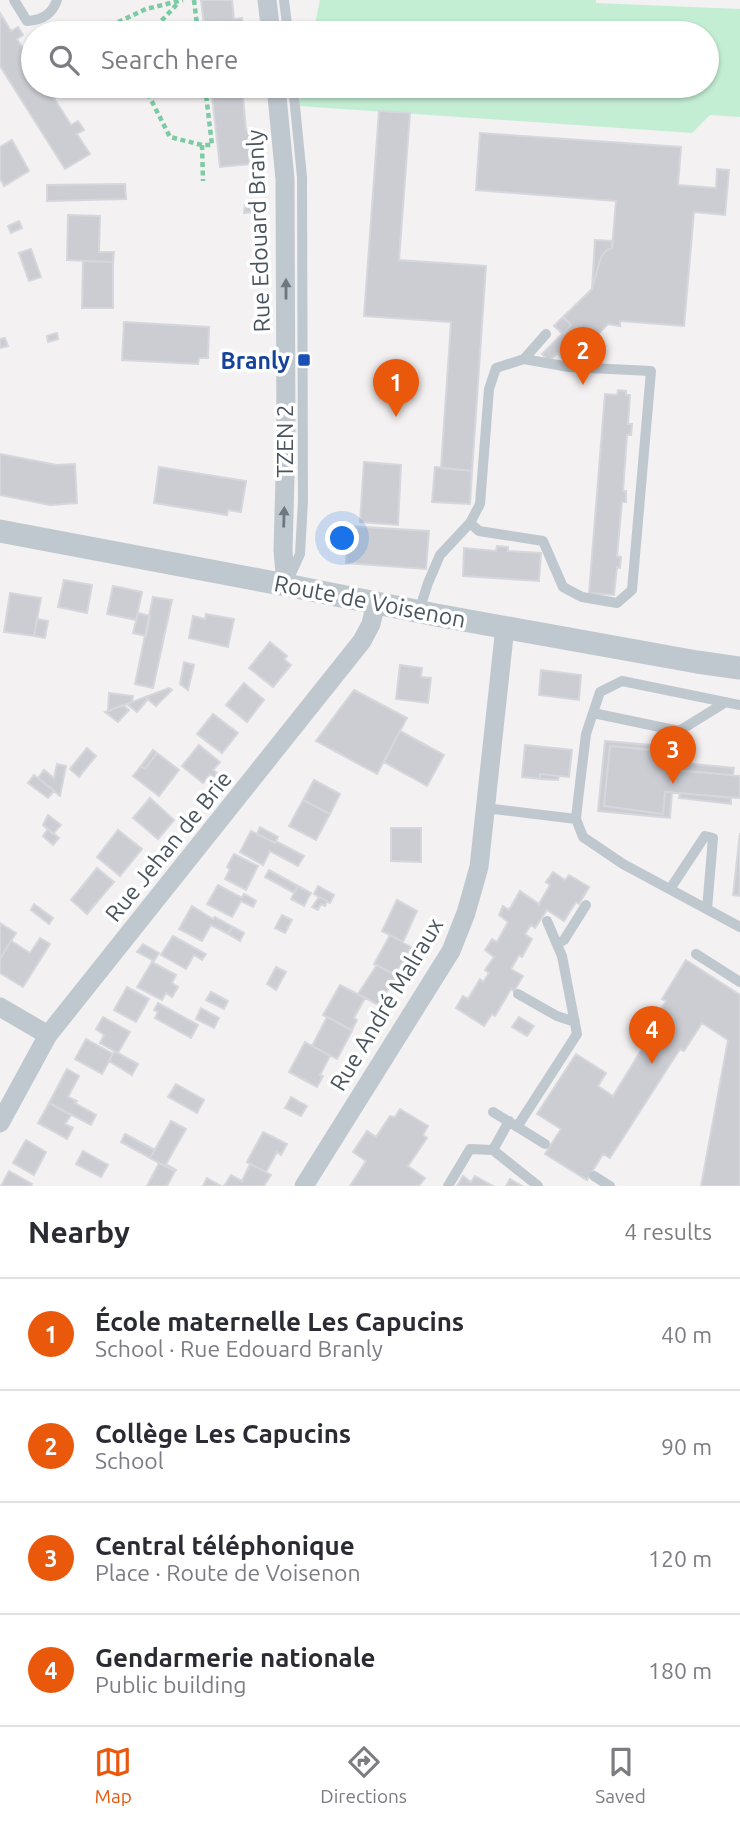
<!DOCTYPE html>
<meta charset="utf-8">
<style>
body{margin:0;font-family:Ubuntu,sans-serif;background:#f7f7f7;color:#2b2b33}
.you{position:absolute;left:343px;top:539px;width:24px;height:24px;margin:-18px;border:5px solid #fff;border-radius:50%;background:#1a73e8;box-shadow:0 0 0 10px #1a73e833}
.badge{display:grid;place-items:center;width:46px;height:46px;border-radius:50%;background:#ea580c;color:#fff;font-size:23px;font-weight:700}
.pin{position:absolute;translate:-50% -58px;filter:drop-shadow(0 2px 4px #0008)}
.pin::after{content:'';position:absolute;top:37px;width:24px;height:21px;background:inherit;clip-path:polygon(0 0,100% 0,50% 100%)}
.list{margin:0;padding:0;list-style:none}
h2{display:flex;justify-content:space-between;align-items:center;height:91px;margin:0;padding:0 28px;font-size:30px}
h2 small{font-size:23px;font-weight:400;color:#7c7c81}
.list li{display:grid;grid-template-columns:46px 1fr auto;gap:21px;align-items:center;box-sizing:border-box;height:112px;padding:0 28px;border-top:2px solid #e1e1e2}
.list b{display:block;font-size:26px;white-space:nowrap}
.list p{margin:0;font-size:23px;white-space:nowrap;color:#7c7c81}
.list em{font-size:23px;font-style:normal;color:#7c7c81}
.icon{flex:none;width:38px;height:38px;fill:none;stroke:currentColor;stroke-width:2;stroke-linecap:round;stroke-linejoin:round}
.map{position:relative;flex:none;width:740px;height:1186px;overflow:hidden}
.search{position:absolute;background:#fff;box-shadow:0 2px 5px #0004;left:21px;right:21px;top:21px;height:77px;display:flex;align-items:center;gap:18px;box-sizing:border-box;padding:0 24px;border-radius:38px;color:#7c7c81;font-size:26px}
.sheet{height:539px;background:#fff}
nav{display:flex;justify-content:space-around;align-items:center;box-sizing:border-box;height:98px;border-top:2px solid #e1e1e2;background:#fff;font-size:19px;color:#7c7c81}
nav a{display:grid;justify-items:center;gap:4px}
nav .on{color:#ea580c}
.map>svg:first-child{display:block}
</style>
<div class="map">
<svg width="740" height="1186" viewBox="0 0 740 1186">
<rect width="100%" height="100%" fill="#f3f1f1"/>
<path fill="#c3eed4" d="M320,0H596V3L740,9V117L710,115L692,133L299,106L302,86H707V33H313Z"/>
<path fill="#cbcdd3" stroke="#d6d7dc" stroke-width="2" d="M201,0H232L234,19L242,18L243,28L235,29V33H205Z
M0,13L11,31L18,27L23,35L17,39L33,64V86H48L47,87L71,125L78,121L84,130L77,134L90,154L65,169L0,66Z
M211,86H242L246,130L254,129L255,139L248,140L250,164L220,167Z
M379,111L410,113L399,260L486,266L472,471L441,468L451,322L364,316Z
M480,133L681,147L678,185L716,188L717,169L729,170L725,215L694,212L684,326L620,321V326L608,324L568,365L558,353L549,361L542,354L571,325L563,317L592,289L601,257L607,250L612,248L616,201L476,190Z
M12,140L29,171L4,186L0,178V147Z
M125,184L126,199L47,201V185Z
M253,203V212L244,213L245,204Z
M68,215L100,216L99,252H114L113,262L67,260Z
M19,221L22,228L11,233L8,226Z
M595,240L612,241V248L607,250L601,257L592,289Z
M31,249L41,277L29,281L19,253Z
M83,261L113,262V308H82Z
M563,317L571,325L563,334L554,326Z
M124,322L209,327L208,358H199L198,364L122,360Z
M57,333L58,339L48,342L47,336Z
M5,338L8,346L0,348V339Z
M618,390L626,391V395H630L628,424H632L631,435H627L623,491H626V502H622L617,556L621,557L620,568L617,567L614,595L589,593L605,394L617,395Z
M0,454L57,465L75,464L77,503L50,505L0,495Z
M364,462L401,465L398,525L360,522Z
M159,467L246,481L241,512L228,510L227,515L154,503Z
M435,467L472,471L470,504L432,502Z
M348,526L429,531L426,569L346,563Z
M497,546L508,547V551L541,553L539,581L463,576L464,548L496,551Z
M64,580L92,585L87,613L58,607Z
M113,586L142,592L136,620L107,614Z
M10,593L41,598L34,636L4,632Z
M153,597L172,600L153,688L135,684Z
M138,613L150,616L146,636L133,633Z
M206,614L234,619L228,647L189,638L193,616L205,619Z
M37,619L48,621L45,638L34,636Z
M270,642L287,656L284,659L291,665L273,687L249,668Z
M184,662L194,665L188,690L180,684Z
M400,665L422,668L421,677L431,678L428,703L396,699Z
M541,670L581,675L579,700L539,695Z
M244,683L264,700L247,722L226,705Z
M169,688L172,690L156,706L145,697Z
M354,690L407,718L377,774L316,741Z
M109,693L133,696L132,702L108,711Z
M145,697L148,699L137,712L127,704Z
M123,705L129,710L118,722L105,712Z
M213,714L238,733L222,753L197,734Z
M400,731L444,755L427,786L384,762Z
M605,741L676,747L675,770L670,769V752L610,746L604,806L663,814L665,792H672L670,818L598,811Z
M199,745L220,762L213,770L217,773L214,778L210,774L203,783L182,766Z
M525,745L572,750L569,777L540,774V779L522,777Z
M610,746L670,752V769L740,776V798L665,792L663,814L604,806Z
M87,748L96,756L79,777L70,769Z
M153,750L157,753L145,769L141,766Z
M157,753L179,770L159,796L133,776L141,766L145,769Z
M683,763L734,768L733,775L682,771Z
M57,764L66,766L60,796L38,778L44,770L54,778Z
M540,774L559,776L558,780L540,779Z
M34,775L54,791L48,798L28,783Z
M314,780L340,794L330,814L303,800Z
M680,793L731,798V804L679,798Z
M150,798L174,820L158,839L133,818Z
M303,800L330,814L316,840L289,826Z
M48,815L61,825L53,834L43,825Z
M260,827L278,837L275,843L257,834Z
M391,828H421V862L391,861Z
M48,829L59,838L53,845L43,836Z
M118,830L142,849L120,876L97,857Z
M251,831L275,843L276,841L304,856L298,866L270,851L263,865L240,852Z
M740,833V896L733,895Z
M234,854L258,866L246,890L225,879L230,869L227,867Z
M97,868L114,882L87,914L71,900Z
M269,870L298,886L294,893L265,877Z
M553,872L565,880L569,875L589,887L579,904L576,902L564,921L547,910L535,928L531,925L525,934L532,939L522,957L519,955L511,969L523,976L514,991L511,989L495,1016L492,1014L484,1026L456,1008L463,996L468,999L480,979L483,982L489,973L485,970L494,957L485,950L492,939L497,942L508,922L499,915L503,906L509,910L520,891L539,904L550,885L546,882Z
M218,885L242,898L244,894L256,901L253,907L241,901L232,917L207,904Z
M298,886L311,893L304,906L291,899Z
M318,886L334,895L330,903L314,894Z
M319,897L327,901L325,906L321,904L318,910L312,907Z
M397,900L417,911L403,942L382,931Z
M34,904L53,918L49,924L31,910Z
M192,906L213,919L215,917L233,927L228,934L211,925L202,941L179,929Z
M282,915L292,920L285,933L275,928Z
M0,923L16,933L0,959Z
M233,927L244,933L240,941L228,934Z
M390,935L411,947L395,975L374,964Z
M173,936L206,954L202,960L194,955L186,969L161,955Z
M40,938L50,944L23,987L0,973V959L11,941L30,953Z
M143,944L159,953L154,961L137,952Z
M686,960L740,995V1186H701L728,1040L702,1023L684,1051L680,1049L610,1158L603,1154L587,1180L545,1154L561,1129L537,1114L576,1054L606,1073L598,1086L613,1096L650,1036L645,1033L666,1001L662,999Z
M152,962L176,975L172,983L178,987L172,997L166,993L162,1000L137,987Z
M377,965L397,976L378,1005L358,994Z
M276,967L286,972L276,990L267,984Z
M340,985L365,998L354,1018L357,1020L352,1030L323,1015Z
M127,987L149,999L136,1022L114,1010Z
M211,992L228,1001L224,1009L206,1000Z
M158,1003L198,1025L191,1038L155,1018L158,1012L154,1010Z
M201,1008L219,1018L214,1028L196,1019Z
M103,1017L130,1032L118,1053L100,1043L104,1035L96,1029Z
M327,1017L352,1031L337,1059L312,1046Z
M519,1017L534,1026L527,1036L512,1027Z
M86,1039L113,1054L102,1074L75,1059Z
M305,1042L330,1056L320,1075L323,1076L317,1087L289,1072Z
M114,1051L138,1064L132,1075L109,1061Z
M67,1069L79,1076L68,1097L77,1101L75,1103L96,1115L91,1125L49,1103Z
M176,1084L204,1100L197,1113L168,1097Z
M291,1097L307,1106L301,1116L285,1108Z
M49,1103L71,1115L65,1124L73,1128L67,1139L38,1123Z
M400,1109L428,1126L423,1135L427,1138L408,1166L425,1178L419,1186H350L366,1161L353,1152L367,1131L376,1137L390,1116L395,1117Z
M171,1121L186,1129L166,1164L176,1170L175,1171L150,1158Z
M263,1132L287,1144L281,1155L277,1152L266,1172L247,1162Z
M125,1134L155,1150L150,1158L121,1142Z
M26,1140L46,1152L34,1175L13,1163Z
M83,1151L108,1165L101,1177L76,1164Z
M159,1163L175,1171L167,1186H147Z
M250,1164L271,1175L264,1186H224L231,1175L242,1181Z
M9,1171L32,1184L31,1186H1Z
M463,1176L471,1182L475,1176L493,1186H457Z
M207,1178L221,1186H203Z
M510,1179L522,1186H506Z"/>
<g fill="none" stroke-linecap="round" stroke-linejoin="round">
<path stroke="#7ccba5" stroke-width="4.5" stroke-dasharray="5 3.5" stroke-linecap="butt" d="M194,0L198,33
M95,33L146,9L183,0
M150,33L179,2
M144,86L170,137L202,145H212L205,86
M202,145L203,181"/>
<path stroke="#c0c8cf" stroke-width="10" d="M14,0L27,21C43,20 52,14 57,0
M284,0L288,33
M524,359L546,334
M290,576L300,554L303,501L302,177L293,86
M419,611L428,583L440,555L470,523L480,504L489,389L496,368L524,359L569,367L651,371L632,590L617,603L582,597L563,587L543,541L479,531L470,523
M740,705L622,681L600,692L586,734L578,800L576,819L583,837L623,864L740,927
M593,713L679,731L726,702
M485,808L576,819
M670,889L705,836L713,838L707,909
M557,944L564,940L586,905
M696,954L740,982
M518,994L557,1016L575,1022
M493,1112L545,1144
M517,1127L577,1034L562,956L547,921
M493,1150L509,1121
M594,1176L610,1186
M448,1186L470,1149L493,1150L538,1186"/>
<path stroke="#c0c8cf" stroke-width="19" d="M267,0L271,33
M276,86L285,179L286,440L283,551L286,585
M0,1007L48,1035
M0,1123L48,1035L362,641L371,624L376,603
M304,1186L451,951L466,913L479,867L505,627"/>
<path stroke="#c0c8cf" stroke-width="23" d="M0,531L286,585L436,615L697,662L740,668"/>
</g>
<defs><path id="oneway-solid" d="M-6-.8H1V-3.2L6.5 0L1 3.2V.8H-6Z" transform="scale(1.75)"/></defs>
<g fill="#6d7780">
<use href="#oneway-solid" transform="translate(286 289) rotate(-90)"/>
<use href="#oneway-solid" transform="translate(284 517) rotate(-88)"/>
</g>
<rect fill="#1a4fb4" stroke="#fff" stroke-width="2.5" x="297" y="353" width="14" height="14" rx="3.5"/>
<g text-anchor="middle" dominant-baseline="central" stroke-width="7" stroke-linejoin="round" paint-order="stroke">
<g font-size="23" fill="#4a545e" stroke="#fff">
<text transform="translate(258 231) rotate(-92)">Rue Edouard Branly</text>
<text transform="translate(284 441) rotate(-90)">TZEN 2</text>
<text transform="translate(370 601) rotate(11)">Route de Voisenon</text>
<text transform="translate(168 846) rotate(-51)">Rue Jehan de Brie</text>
<text transform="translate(386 1004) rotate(-59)">Rue André Malraux</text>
</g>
<g font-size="23" font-weight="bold" fill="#164399" stroke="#fff" text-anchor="end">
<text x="290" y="360">Branly</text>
</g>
</g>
</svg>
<div class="you"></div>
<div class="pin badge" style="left:396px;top:417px">1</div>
<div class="pin badge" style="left:583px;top:385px">2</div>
<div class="pin badge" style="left:673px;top:784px">3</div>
<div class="pin badge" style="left:652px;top:1064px">4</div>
<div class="search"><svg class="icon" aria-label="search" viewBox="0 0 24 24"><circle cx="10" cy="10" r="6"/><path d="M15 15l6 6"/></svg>Search here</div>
</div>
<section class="sheet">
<h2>Nearby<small>4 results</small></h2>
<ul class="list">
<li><span class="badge">1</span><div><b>École maternelle Les Capucins</b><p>School · Rue Edouard Branly</p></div><em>40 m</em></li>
<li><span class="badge">2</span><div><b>Collège Les Capucins</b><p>School</p></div><em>90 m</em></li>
<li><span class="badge">3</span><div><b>Central téléphonique</b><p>Place · Route de Voisenon</p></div><em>120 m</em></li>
<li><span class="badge">4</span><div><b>Gendarmerie nationale</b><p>Public building</p></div><em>180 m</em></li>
</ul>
</section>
<nav>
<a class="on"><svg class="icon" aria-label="map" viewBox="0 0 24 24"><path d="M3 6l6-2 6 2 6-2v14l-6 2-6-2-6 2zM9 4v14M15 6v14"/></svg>Map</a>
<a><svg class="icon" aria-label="directions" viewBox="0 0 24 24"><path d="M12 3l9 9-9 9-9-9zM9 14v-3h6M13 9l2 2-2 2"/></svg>Directions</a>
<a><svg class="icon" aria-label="saved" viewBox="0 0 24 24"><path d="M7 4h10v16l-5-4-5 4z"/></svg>Saved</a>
</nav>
